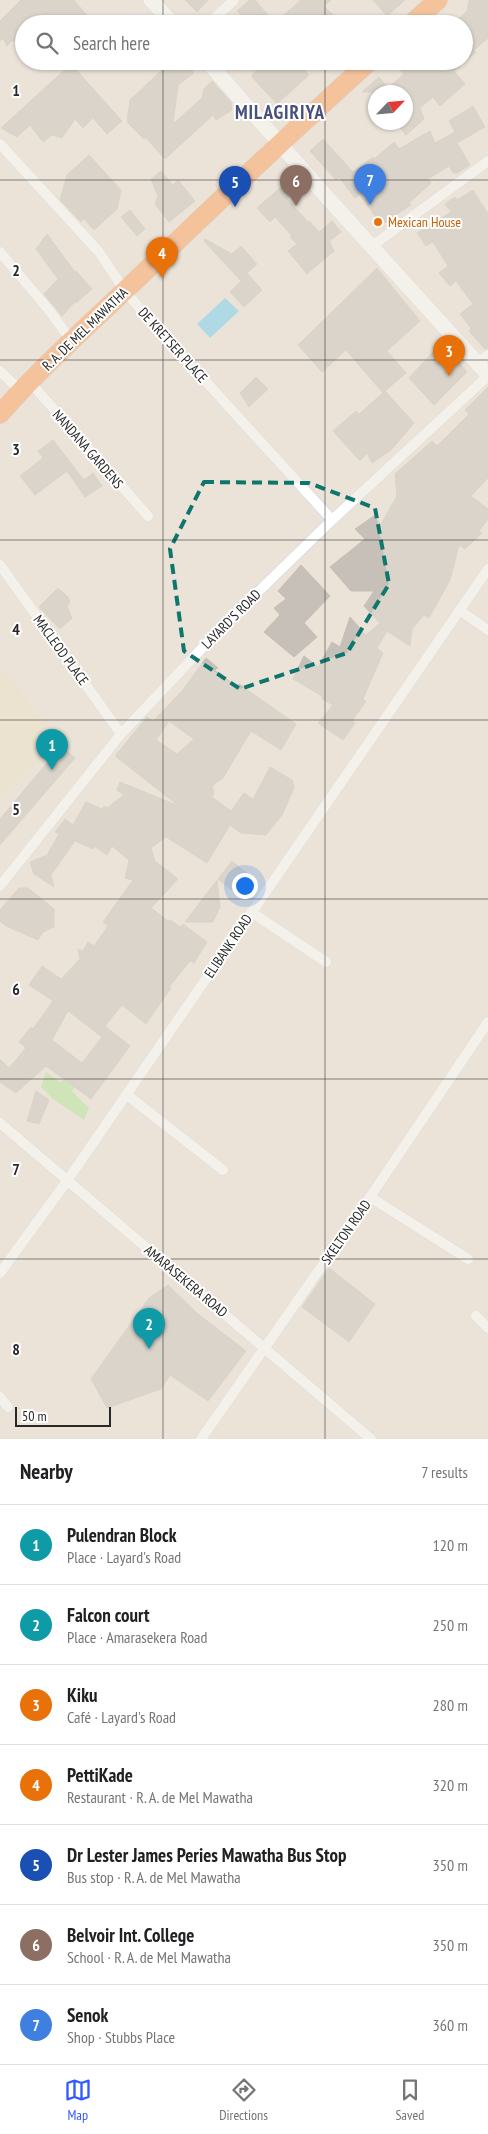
<!DOCTYPE html>
<meta charset="utf-8">
<style>
body{margin:0;font-family:"PT Sans Narrow",sans-serif;background:#f2f2f2;color:#202124}
.compass{position:absolute;left:368px;top:85px;width:45px;height:45px;border-radius:50%;background:#fff;box-shadow:0 1px 4px #0004;rotate:64deg}
.scale{position:absolute;left:15px;bottom:12px;width:96px;box-sizing:border-box;padding-left:5px;border:2px solid #282828;border-top:0;font-size:14px;line-height:18px;white-space:nowrap;color:#282828;-webkit-text-stroke:4px #fff;paint-order:stroke}
.you{position:absolute;left:244px;top:885px;width:18px;height:18px;margin:-12px;border:4px solid #fff;border-radius:50%;background:#1a73e8;box-shadow:0 0 0 8px #1a73e833}
.badge{display:grid;place-items:center;width:32px;height:32px;border-radius:50%;background:#3259ff;color:#fff;font-size:16px;font-weight:700}
.pin{position:absolute;translate:-50% -41px;filter:drop-shadow(0 1px 2px #0008)}
.pin::after{content:'';position:absolute;top:26px;width:18px;height:15px;background:inherit;clip-path:polygon(0 0,100% 0,50% 100%)}
.list{margin:0;padding:0;list-style:none}
h2{display:flex;justify-content:space-between;align-items:center;height:65px;margin:0;padding:0 20px;font-size:21px}
h2 small{font-size:16px;font-weight:400;color:#757577}
.list li{display:grid;grid-template-columns:32px 1fr auto;gap:15px;align-items:center;box-sizing:border-box;height:80px;padding:0 20px;border-top:1px solid #e0e0e0}
.list b{display:block;font-size:19px;white-space:nowrap}
.list p{margin:0;font-size:16px;white-space:nowrap;color:#757577}
.list em{font-size:16px;font-style:normal;color:#757577}
.icon{flex:none;width:28px;height:28px;fill:none;stroke:currentColor;stroke-width:2;stroke-linecap:round;stroke-linejoin:round}
.map{position:relative;flex:none;width:488px;height:1439px;overflow:hidden}
.search{position:absolute;background:#fff;box-shadow:0 1px 4px #0004;left:15px;right:15px;top:15px;height:55px;display:flex;align-items:center;gap:12px;box-sizing:border-box;padding:0 18px;border-radius:28px;color:#757577;font-size:19px}
.sheet{height:625px;background:#fff}
nav{display:flex;justify-content:space-around;align-items:center;box-sizing:border-box;height:70px;border-top:1px solid #e0e0e0;background:#fff;font-size:14px;color:#757577}
nav a{display:grid;justify-items:center;gap:2px}
nav .on{color:#3259ff}
.map>svg:first-child{display:block}
</style>
<div class="map">
<svg width="488" height="1439" viewBox="0 0 488 1439">
<rect width="100%" height="100%" fill="#ebe3d8"/>
<path fill="#eee1c6" d="M0,666L60,740L0,800Z"/>
<path fill="#afe592" d="M46,1072L61,1083L63,1079L75,1087L72,1091L89,1108L84,1120L53,1099L41,1087Z"/>
<path fill="#66cef3" d="M225,298L239,311L210,338L197,324Z"/>
<path fill="#c6c0b8" stroke="#c6bfb2" fill-rule="evenodd" d="M21,0H74L94,24H24V53L13,40L7,46L3,38L0,41V21Z
M185,0H208L197,12Z
M250,0H255L275,23L301,0H331L324,6L342,24H249L237,11Z
M373,0H405L387,16Z
M469,0H488V38L474,50L476,52L454,71L465,84L440,106L433,97L420,108L424,119L406,135L395,122H406V92H362L379,77L388,88L404,74L393,61H464V24H453L467,11Z
M176,61H185L194,73L178,85L173,124L202,98L204,89L212,81L231,102L232,110L216,120L213,115L165,159L145,137L144,139L127,122L130,100L162,70Z
M266,61H296L309,75L277,104L251,76Z
M71,64L122,121L107,134L93,118L83,128L75,119L62,138L52,135L43,142L30,125L17,137L1,128Z
M473,106L485,127L457,143L470,165L457,173H453L449,166L428,179L431,183L409,203L411,205L381,225L360,194L355,198L339,177L336,180L310,151L323,139L353,172L373,157L374,159L394,142L399,149L430,131L435,143L455,132L449,121Z
M89,155L121,190L117,209L94,230L84,219L81,222L60,200L67,175Z
M161,171L173,185L178,180L195,201L169,222L155,204L158,196L151,179Z
M289,180L298,189L287,199L308,222L309,221L319,232L332,221L341,232L329,241L334,251L307,274L288,251L297,244L290,237L292,236L275,217L270,222L257,208Z
M473,190L488,214V348L485,349L469,331L471,328L460,314L473,304L456,281L450,286L439,273L448,266L433,242L426,246L417,233L451,212L445,204L455,197L457,200Z
M130,210L145,229L137,236L121,217Z
M47,234L75,272L76,271L92,289L76,303L75,302L62,316L44,294L58,279L36,249Z
M205,239L232,254L241,246L257,264L247,273L262,290L244,307L230,292L241,281L204,241Z
M377,268L420,321L387,351L406,373L385,391L414,423L391,450L372,463L367,453L360,461L333,431L356,411L359,414L383,393L346,350L322,372L298,345Z
M442,342L467,372L434,405L409,378Z
M256,377L268,389L249,407L240,393Z
M488,387V478L471,496L488,509V519L479,531L482,533L465,549L459,545L450,580L429,618L424,615L412,629L410,646L387,631L377,648L383,653L363,699L366,701L352,721L355,723L343,740L318,723L333,705L322,699V696L293,679L304,656L318,667L332,642L340,647L350,617L366,635L380,623L364,606L374,591H351L330,567L365,539L355,529L374,516L381,524L397,496L395,474L432,441L437,446L469,414L465,410Z
M53,440L84,480L93,473L102,486L85,497L67,471L35,495L20,476L43,458L38,451Z
M301,565L330,596L304,623L317,637L294,657L264,632L280,615L274,608L286,599L278,591Z
M58,588L68,597L70,602L67,606L72,618L60,629L39,607Z
M206,658L218,668L214,670L237,687L239,684L296,724L281,750L251,731L223,778L212,786L214,793L212,797L231,811L244,793L253,799L270,767L292,780L294,788L282,815L266,835L241,833L230,825L207,863L166,837L151,848L155,861L178,879L151,908L168,921L170,920L181,927L183,924L207,942L194,963L190,961L169,987L171,988L146,1024L122,1005L105,1026L130,1046L91,1099L46,1066L16,1093L0,1082V1059L9,1068L26,1048L19,1042L31,1027L33,1029L53,1001L29,985L42,966L61,979L80,959L78,949L83,951L88,942L94,946L108,926L103,922L133,880L125,878L129,860L112,846L107,855L94,846L93,849L75,841L51,875L54,887L34,874L30,862L47,855L59,834L55,832L65,819L73,825L86,802L102,809L104,806L107,808L124,795L117,790L120,782L174,804L175,803L115,756L147,717L153,721L182,691ZM169,721L194,739L177,754L156,740ZM68,1011L102,1037L82,1063L52,1040Z
M61,746L75,758L0,845V819Z
M232,861L248,874L234,892L218,879Z
M217,880L220,907L213,922H185Z
M19,888H28L54,909V927L43,932L38,940L6,926L0,921V910Z
M36,1091L49,1100L39,1124L27,1121Z
M329,1268L375,1304L349,1342L302,1307Z
M168,1285L198,1314L246,1351L208,1401L170,1375L161,1389L107,1408L91,1379L149,1298Z"/>
<g fill="none" stroke-linecap="round" stroke-linejoin="round">
<g stroke="#ced2e2" stroke-width="11">
<path id="street" d="M208,24L234,0
M0,144L99,252L125,291L148,318L332,520
M372,246L488,161
M0,252L48,309L71,340
M478,363L488,355
M0,371L20,390
M29,381L148,516
M0,565L121,734
M459,610L488,630
M0,886L121,734L223,626L332,520L488,376
M251,912L326,962
M127,1095L223,1170
M0,1123L371,1439
M370,1197L468,1259
M0,1273L67,1181L488,569
M476,1316L488,1328
M0,1397L8,1407
M201,1439L370,1197L488,1022"/>
</g>
<g stroke="#ced2e2" stroke-width="16">
<path id="secondary" d="M151,0L173,24
M207,61L325,195L488,375"/>
</g>
<g stroke="#c7c7c7" stroke-width="20">
<path id="highway" d="M411,24L438,0
M0,414C42,366 89,325 135,281C213,207 290,133 370,61"/>
</g>
<use href="#street" stroke="#fff" stroke-width="10"/>
<use href="#secondary" stroke="#fff" stroke-width="15"/>
<use href="#highway" stroke="#ff9a50" stroke-width="19"/>
</g>
<path d="M0 0H488V1439H0ZM204,482L309,483L375,508L389,584L347,653L240,689L184,651L170,549Z" fill="#ebe3d8" fill-opacity=".55" fill-rule="evenodd"/>
<path fill="none" stroke="#0f766e" stroke-width="4" stroke-dasharray="10 6" stroke-linejoin="round" d="M204,482L309,483L375,508L389,584L347,653L240,689L184,651L170,549Z"/>
<path fill="none" stroke="#282828" stroke-width="1" stroke-opacity="0.55" d="M163,0V24M325,0V24M163,61V1439M325,61V1439M0,180H488M0,360H488M0,540H488M0,720H488M0,899H488M0,1079H488M0,1259H488"/>
<circle fill="#e8710a" stroke="#fff" stroke-width="2" cx="378" cy="222" r="5"/>
<g text-anchor="middle" dominant-baseline="central" stroke-width="4" stroke-linejoin="round" paint-order="stroke">
<g font-size="14" fill="#c56008" stroke="#fff" text-anchor="start">
<text x="388" y="222">Mexican House</text>
</g>
<g font-size="14" fill="#282828" stroke="#fff">
<text transform="translate(85 329) rotate(-44)">R. A. DE MEL MAWATHA</text>
<text transform="translate(173 345) rotate(48)">DE KRETSER PLACE</text>
<text transform="translate(88 449) rotate(49)">NANDANA GARDENS</text>
<text transform="translate(231 619) rotate(-45)">LAYARD'S ROAD</text>
<text transform="translate(61 650) rotate(54)">MACLEOD PLACE</text>
<text transform="translate(228 946) rotate(-56)">ELIBANK ROAD</text>
<text transform="translate(346 1232) rotate(-55)">SKELTON ROAD</text>
<text transform="translate(186 1281) rotate(40)">AMARASEKERA ROAD</text>
</g>
<g font-size="19" font-weight="bold" letter-spacing="1" fill="#47507a" stroke="#fff">
<text x="280" y="112">MILAGIRIYA</text>
</g>
</g>
<g font-size="16" text-anchor="middle" font-weight="bold" fill="#282828" stroke="#fff" stroke-width="4" stroke-linejoin="round" paint-order="stroke">
<text x="16" y="96">1</text>
<text x="16" y="276">2</text>
<text x="16" y="455">3</text>
<text x="16" y="635">4</text>
<text x="16" y="815">5</text>
<text x="16" y="995">6</text>
<text x="16" y="1175">7</text>
<text x="16" y="1355">8</text>
</g>
</svg>
<svg class="compass" viewBox="-18 -18 36 36"><path d="M0-13l5 13h-10z" fill="#e53935"/><path d="M0 13l5-13h-10z" fill="#757577"/></svg>
<div class="scale">50 m</div>
<div class="you"></div>
<div class="pin badge" style="left:52px;top:770px;background:#0f9aa8">1</div>
<div class="pin badge" style="left:149px;top:1349px;background:#0f9aa8">2</div>
<div class="pin badge" style="left:449px;top:376px;background:#e8710a">3</div>
<div class="pin badge" style="left:162px;top:278px;background:#e8710a">4</div>
<div class="pin badge" style="left:235px;top:207px;background:#1a4fb4">5</div>
<div class="pin badge" style="left:296px;top:206px;background:#8d6e63">6</div>
<div class="pin badge" style="left:370px;top:205px;background:#3f7fe0">7</div>
<div class="search"><svg class="icon" aria-label="search" viewBox="0 0 24 24"><circle cx="10" cy="10" r="6"/><path d="M15 15l6 6"/></svg>Search here</div>
</div>
<section class="sheet">
<h2>Nearby<small>7 results</small></h2>
<ul class="list">
<li><span class="badge" style="background:#0f9aa8">1</span><div><b>Pulendran Block</b><p>Place · Layard's Road</p></div><em>120 m</em></li>
<li><span class="badge" style="background:#0f9aa8">2</span><div><b>Falcon court</b><p>Place · Amarasekera Road</p></div><em>250 m</em></li>
<li><span class="badge" style="background:#e8710a">3</span><div><b>Kiku</b><p>Café · Layard's Road</p></div><em>280 m</em></li>
<li><span class="badge" style="background:#e8710a">4</span><div><b>PettiKade</b><p>Restaurant · R. A. de Mel Mawatha</p></div><em>320 m</em></li>
<li><span class="badge" style="background:#1a4fb4">5</span><div><b>Dr Lester James Peries Mawatha Bus Stop</b><p>Bus stop · R. A. de Mel Mawatha</p></div><em>350 m</em></li>
<li><span class="badge" style="background:#8d6e63">6</span><div><b>Belvoir Int. College</b><p>School · R. A. de Mel Mawatha</p></div><em>350 m</em></li>
<li><span class="badge" style="background:#3f7fe0">7</span><div><b>Senok</b><p>Shop · Stubbs Place</p></div><em>360 m</em></li>
</ul>
</section>
<nav>
<a class="on"><svg class="icon" aria-label="map" viewBox="0 0 24 24"><path d="M3 6l6-2 6 2 6-2v14l-6 2-6-2-6 2zM9 4v14M15 6v14"/></svg>Map</a>
<a><svg class="icon" aria-label="directions" viewBox="0 0 24 24"><path d="M12 3l9 9-9 9-9-9zM9 14v-3h6M13 9l2 2-2 2"/></svg>Directions</a>
<a><svg class="icon" aria-label="saved" viewBox="0 0 24 24"><path d="M7 4h10v16l-5-4-5 4z"/></svg>Saved</a>
</nav>
